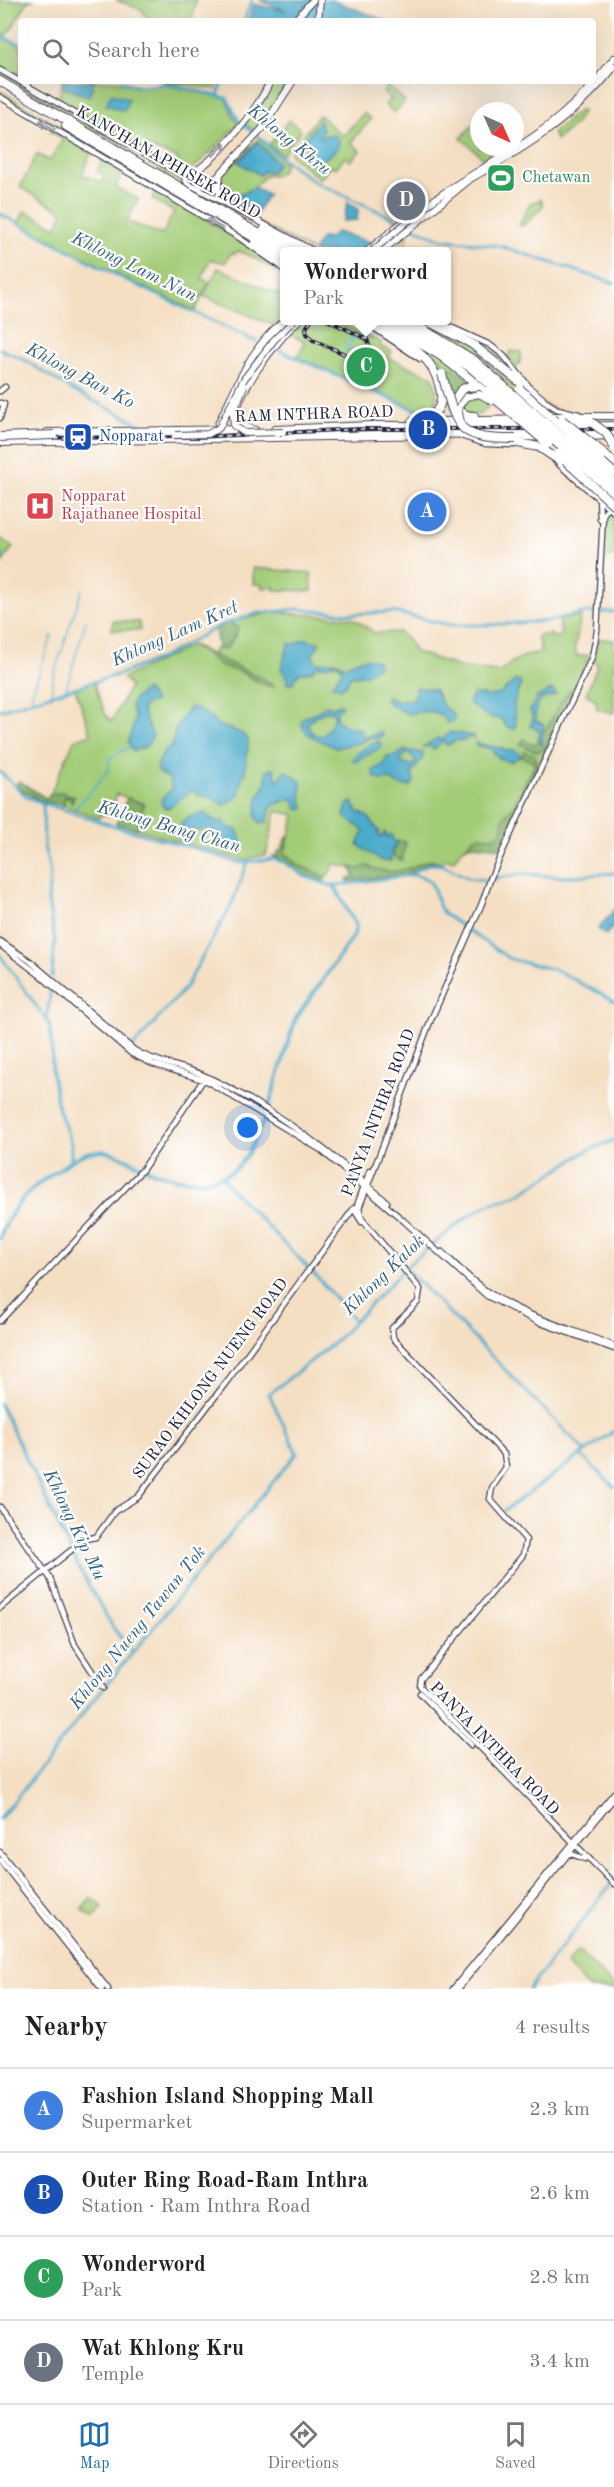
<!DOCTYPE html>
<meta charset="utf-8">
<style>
body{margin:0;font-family:"Old Standard TT",serif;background:#f6f6f6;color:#222}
.compass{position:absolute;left:470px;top:102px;width:54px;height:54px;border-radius:50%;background:#fff;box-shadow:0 6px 24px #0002;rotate:135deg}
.you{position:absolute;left:248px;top:1128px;width:21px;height:21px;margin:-15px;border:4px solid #fff;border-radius:50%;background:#1a73e8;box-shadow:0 0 0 9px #1a73e833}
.badge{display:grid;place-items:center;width:39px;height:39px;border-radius:50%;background:#1f6fb2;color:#fff;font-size:20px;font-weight:700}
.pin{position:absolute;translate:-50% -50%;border:3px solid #fff;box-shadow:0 2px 6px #0006}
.popup{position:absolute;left:280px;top:247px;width:171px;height:78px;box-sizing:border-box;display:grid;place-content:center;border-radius:6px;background:#fff;filter:drop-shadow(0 2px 4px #0005);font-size:20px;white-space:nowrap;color:#767676}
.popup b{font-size:22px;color:#222}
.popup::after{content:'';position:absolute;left:50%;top:100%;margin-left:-12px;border:12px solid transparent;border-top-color:#fff}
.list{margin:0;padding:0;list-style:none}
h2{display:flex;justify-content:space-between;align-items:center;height:78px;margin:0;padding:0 24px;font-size:26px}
h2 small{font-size:20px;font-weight:400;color:#767676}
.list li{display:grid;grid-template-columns:39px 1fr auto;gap:18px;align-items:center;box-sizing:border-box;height:84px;padding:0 24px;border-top:2px solid #e0e0e0}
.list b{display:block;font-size:22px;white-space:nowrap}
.list p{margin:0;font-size:20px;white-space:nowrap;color:#767676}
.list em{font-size:20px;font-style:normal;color:#767676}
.icon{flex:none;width:33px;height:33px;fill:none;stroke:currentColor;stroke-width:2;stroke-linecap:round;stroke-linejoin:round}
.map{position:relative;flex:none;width:614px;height:1989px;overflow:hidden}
.search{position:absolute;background:#fff;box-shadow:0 6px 24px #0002;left:18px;right:18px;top:18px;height:66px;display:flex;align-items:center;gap:15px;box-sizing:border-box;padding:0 21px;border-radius:6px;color:#767676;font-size:22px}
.sheet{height:414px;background:#fff}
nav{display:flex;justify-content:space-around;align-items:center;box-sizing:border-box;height:84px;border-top:2px solid #e0e0e0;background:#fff;font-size:16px;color:#767676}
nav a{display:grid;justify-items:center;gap:3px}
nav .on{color:#1f6fb2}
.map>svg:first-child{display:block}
</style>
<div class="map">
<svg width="614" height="1989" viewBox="0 0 614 1989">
<rect width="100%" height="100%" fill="#fff"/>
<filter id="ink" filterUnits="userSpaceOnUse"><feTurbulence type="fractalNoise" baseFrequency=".0167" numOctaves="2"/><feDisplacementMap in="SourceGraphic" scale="12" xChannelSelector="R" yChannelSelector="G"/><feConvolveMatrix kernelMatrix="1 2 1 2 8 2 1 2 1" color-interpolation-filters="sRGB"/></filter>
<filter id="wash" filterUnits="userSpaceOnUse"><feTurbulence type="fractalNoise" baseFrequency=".008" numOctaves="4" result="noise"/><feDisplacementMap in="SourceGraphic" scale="24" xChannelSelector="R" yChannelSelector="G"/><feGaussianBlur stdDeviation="1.35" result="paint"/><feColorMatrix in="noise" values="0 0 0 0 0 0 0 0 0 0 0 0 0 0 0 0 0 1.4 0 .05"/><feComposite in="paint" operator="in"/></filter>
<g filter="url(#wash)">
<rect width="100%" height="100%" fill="#f4dfc3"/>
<path fill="#a3cc77" stroke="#627759" stroke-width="1.5" d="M0,0H34L28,1L7,36L0,34Z
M116,0H196L192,19L148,21L142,10Z
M0,37L21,46V70L16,77L0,68Z
M0,72L170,172L182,176L183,183L312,251L211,200L0,77Z
M62,81H65L63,87L89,97L94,81H117L136,87L165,85L223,97L227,100L234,118L239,124L201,162L187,173L174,170L178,158L144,146L141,151L58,103Z
M160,81H219L216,89Z
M270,81H289L256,133L245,123Z
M388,86L405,101L394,113L385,105L391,99L383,92Z
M0,91L175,194L285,267L0,96Z
M580,110L582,112L576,123L556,140L553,132Z
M364,113L371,119L351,142L360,151L350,161L345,157L336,168L331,165L320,179L291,155V151L319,115L343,136Z
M479,118V147H495L484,159L461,138Z
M289,120L301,130L282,155L269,145Z
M51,129L91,153L82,175L102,182L104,174L97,172L102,160L122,171L116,188L138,199L127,221L162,235L174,212L152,199L156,191C176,202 284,261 285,277L253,257L238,251L235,254L231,253L225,263L210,259L202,279L209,282L195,311L126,279L18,223L25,211L57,227L63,212L20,187L37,154L50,161L63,139L50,131Z
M259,138L285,163L282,171L274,176L266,175L252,189L228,198L221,188L222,175Z
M541,199L543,206L524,225L519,226L530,203Z
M218,268L285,297V314L273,325L203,296Z
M305,321H334L381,342L380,346L392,351L389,358L433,377C438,393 439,400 430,415L297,357L305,342L289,334Z
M383,321C399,320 446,355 462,365L468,356L413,321H421L482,361L511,385L513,383L460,339L543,404L565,414C532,411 523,416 492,399L490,402L504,412L491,404L479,415L466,414L457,402L464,390L479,389Z
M432,321L484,343L503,359L518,378Z
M511,351L521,352L520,363L516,368L507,357Z
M611,512L614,515V557H603L604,516L606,513Z
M0,538L13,547L0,566Z
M253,568L311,573L312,591L274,590V587L262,588L261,584H253Z
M272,612L353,618L375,633L399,632L407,639L415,652L463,668L500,672C512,660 524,655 541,652L537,636L551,634L552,637L561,636L559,620L581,616L575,647L577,656L590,655L500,848L474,845L464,847L453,861L445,858L443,863C425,858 421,867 405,871C393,874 381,874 369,876L361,870L334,864L327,877L295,864L291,858L284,854L295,815L276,811L266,855L242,860L137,829L144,804L117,794L109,816L102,814L99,818L65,806L63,800L69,797L72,802L74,796L61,792L50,795L74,740L91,734L75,688L94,682L105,714L111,722L130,686L123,678L192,645L214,656V649H226L236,635L231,622Z
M113,621L139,622L140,630H112Z
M599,639L614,640V713L597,709L596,700L586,694L598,664L593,662Z
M91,1898L103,1907L94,1918L82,1909Z
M578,1950L613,1985L614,1989H589L566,1964Z"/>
<path fill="#82b068" stroke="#526952" stroke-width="1.5" d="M424,348L476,384L462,386L455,417L439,365Z
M231,622L232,626H237L238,629L226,649L218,648L215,629Z
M192,645L273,684L274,687L264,685L241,672L223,667Z
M571,689L573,690L545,749L537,752L520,744L524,739L528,743L536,744L538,741L542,745V734C555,719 555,705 571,689Z
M524,751L534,755L538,764L500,848L474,845L465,847C483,824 486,847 503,830L502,822L506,814C513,811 529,773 536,763L522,757Z
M19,781L47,799L50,795L61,792L74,797L71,803V799L65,797L63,800L65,806L39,800L17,787L16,785Z
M127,798L144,804L137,829L116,824Z
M289,836L284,854L291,858L295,864L326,877L324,881C315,878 303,876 295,869C288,863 283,860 273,856L278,855V851L281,850L286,839Z
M398,841H402L406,843L402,860L397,859L392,854Z
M432,860L443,863L431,862L407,874L348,881L347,879L354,876L351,867L359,869L367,866C398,878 404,868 432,860Z"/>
<path fill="#eeda9e" stroke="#887e6c" stroke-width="1.5" d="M408,234L405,251L391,252Z"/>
<path fill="#4babca" stroke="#366682" stroke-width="1.5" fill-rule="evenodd" d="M259,0H331L387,21H248L254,4L286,11Z
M65,81H94L89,97L63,87Z
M111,94L129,99L124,111L106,105Z
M319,121L323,129L320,134L321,137L332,134L339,139L338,148L317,165L308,159L305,140Z
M258,142L278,163L271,173L264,171L260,175L238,162Z
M254,187L268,195L258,210V213L233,199Z
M348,202L358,209L357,220L343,221Z
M336,232L370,242L389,252H313L321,238H330Z
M305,639L320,643L312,655L316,663L335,661L345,666C355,661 366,655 377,661L378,666L365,675L351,676L345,686L340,688L332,685L342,671L341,666L335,663L328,666H317L311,672L299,673L293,683L287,684V679L281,668L289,643L295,644Z
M516,680L521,683L514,702L516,727L514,729L507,727L501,719L488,717L469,703L473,694L489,696L500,694Z
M416,687L435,690L444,708L450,711L455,718L454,721L447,723C440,708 423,711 408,714C400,709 393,707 385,700L387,696L395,701L414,699Z
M146,690L155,701L153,703L146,704L142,710L153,736L146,747L133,751L128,742L135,719L131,706L134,699Z
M551,690L554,691L556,695C539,699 534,702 536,721L544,725L541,738L543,743L541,744L538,738L540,731L530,726L533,719L530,710L537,697Z
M340,704L342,707L338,710L336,717C340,726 352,728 360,728L363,738L381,732L383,735L378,739L370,737L363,742L335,748C323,740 304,739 301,721C308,712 320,714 326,705L333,707ZM329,711L333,712L335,715L330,727L323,736L313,734L307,724L318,715Z
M190,707C202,709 209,717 217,724C223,729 247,731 248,741C250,752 243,763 246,774L242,776L239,795L225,805L211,797L200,796L193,790L168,808H164L161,803L163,797L172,789L169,778L159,773L157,766L165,750L172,746L177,725Z
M450,732L473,736L474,739L471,737L462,741L457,740L447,745L442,741L434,749L429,746L422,748L437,738L443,739Z
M379,742L383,745C379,749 363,758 357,761H353V757L371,743Z
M475,743L502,748L505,751L514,750L522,756L510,762L499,758L491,749L477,746Z
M405,750L423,753V758L412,772L414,781L411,786C405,787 395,785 391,779L382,780L374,777L373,770L383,765L387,757L396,756ZM407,752L416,760L415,763L410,766L400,762Z
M274,768L277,780L280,779L283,772L287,771L301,782V797L304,807L302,810L297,809L294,798C286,801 278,802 271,807L267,822L261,824L256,817L258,797L266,785V771Z
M352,802L358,812C374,817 371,824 380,832L378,834L380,836L382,837L385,832L387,837L391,834L393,840L397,842L392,850L391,861H382L358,845L364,831L344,816L347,805Z
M206,813L212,820L225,822L227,827L237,830L243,843L238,847L231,846L215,837L212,827L200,831L182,828L180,825C183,818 198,813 206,813Z
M614,910V925L606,935L598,929Z"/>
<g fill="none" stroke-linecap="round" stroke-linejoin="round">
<path stroke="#4babca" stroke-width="1.5" d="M356,335L359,337L351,341L349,352L347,353L345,341Z
M66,689L86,621
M51,694L53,678L82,589
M32,701V693L52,636
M80,803L108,771L110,758L129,747
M73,812L79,804"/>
<path stroke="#4babca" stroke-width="3" d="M244,21L252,0
M0,36L21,44
M121,81L140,87L167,84L227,98L239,121L263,140L275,153L315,182L400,221
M218,95L223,81
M0,214L130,282L257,342
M412,227L441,239L500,246L614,283
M0,349L23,359L72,390L148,428
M276,349L428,415
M0,563L3,555
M0,710L120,674L161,658L221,625L259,613L298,609L352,614L393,612L449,625H487L549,621L581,613L614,612
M0,772L27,797L43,803L114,826L207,852L239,863L274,859L284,862L304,876L332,886L412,875C441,878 430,895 444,914L510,959L556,970L614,1001
M43,803L44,846L50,872L48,902L55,941L52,977
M412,875L415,871L429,864L443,865L468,878L484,880L523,874L563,877L614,873
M0,955L49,1024L52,1042V1074L58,1108L71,1143V1161
M47,1017L51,987
M133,1047L185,988L231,906L247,864
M222,1175L230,1188L317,1277L355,1321
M405,1268L586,1452
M0,1404L81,1572L114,1629L133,1653
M581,1455L614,1487
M505,1510L614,1431
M0,1819L93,1701L297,1453L269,1394L334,1343L408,1265L463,1220L487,1205L518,1195L585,1152L614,1140
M529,1989L614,1880"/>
<path stroke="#4babca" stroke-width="4" d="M268,1109L295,1020L354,935L356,926L334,885
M0,1238C10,1210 26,1191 51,1175C65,1165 81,1151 100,1151C115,1151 133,1163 147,1169C178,1182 221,1190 244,1159C253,1147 259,1131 265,1118"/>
</g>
</g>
<g filter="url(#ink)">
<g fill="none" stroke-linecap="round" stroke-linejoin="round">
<g stroke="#423e4f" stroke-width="7">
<path id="secondary" d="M0,70L179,173L190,175L200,185L218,190L232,207
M0,97L238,237L283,268
M187,175L185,179L187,183L316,252
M362,320L420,359
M435,320L490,345L503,355L528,385
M0,391L5,387
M540,398L557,409L579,414
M0,403L4,404L0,418
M461,436L486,444L514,445
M555,461L614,512
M614,497L603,515L597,631L592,657L491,877L482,903L430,1022L359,1208L362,1219L420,1289L418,1302L392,1328L393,1338L504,1454L506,1467L492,1488L490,1499L526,1540L523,1555L421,1679L420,1686L614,1884
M599,498L600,519
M0,941L30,961L134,1050C155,1063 180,1065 203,1075C271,1106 331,1152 387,1202
M0,945L41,976L132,1054L153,1064L207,1081L321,1150L404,1221L487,1296L538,1322L614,1349
M362,1222L355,1211L370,1170
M442,1252C457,1266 473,1283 491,1294C528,1318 573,1329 614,1346
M0,1321L143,1169L204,1079
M0,1507L50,1578L75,1645L103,1688
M0,1608L85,1539L96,1537L115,1511L138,1497L228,1380L354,1208
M420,1693L471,1745
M0,1852L108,1989
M569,1853L585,1859
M0,1860L102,1989
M453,1989L614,1793
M458,1989L614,1798"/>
</g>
<g stroke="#423e4f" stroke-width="8">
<path id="primary" d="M294,21L313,0
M318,21L320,0
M198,170L199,176L204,180L211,181L219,176
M187,175C212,167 261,106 270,81
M463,183C520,151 574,119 614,67
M218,190L220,174L262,129L293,81
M420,211C452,184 489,166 524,143C559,120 589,92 614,58
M366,252L417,210
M381,252L468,181
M282,267L285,270
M260,353L289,321
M555,416H614
M218,424C238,384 249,349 285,319
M568,426L614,425
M255,430L237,425C228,400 280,337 299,320
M576,432H614
M511,436L543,438
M583,437L614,436"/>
</g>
<g stroke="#423e4f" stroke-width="10">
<path id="highway" d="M0,81L290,252
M66,126L285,256
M264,230L306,252
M255,243L285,264
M381,320L441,356L486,391
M396,320L471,368
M408,320L475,361
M427,321L472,344L541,399
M380,326C405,346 429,350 439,384C441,392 443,399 439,407C433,418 424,421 412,422
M474,416C463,416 457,410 456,399C460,387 469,384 481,388
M557,419L591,422
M440,422L524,420
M275,430L372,426H530
M47,433L245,430
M508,441L539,447
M0,442L538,432
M606,455L614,463
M590,490L604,491L614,484"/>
</g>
<use href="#secondary" stroke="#fff" stroke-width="4.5"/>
<use href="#primary" stroke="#fff" stroke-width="6"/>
<use href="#highway" stroke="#fff" stroke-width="8"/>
<g stroke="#22223b" stroke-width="4">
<path id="rail" d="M311,320L306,328L307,334L313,340L356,359L367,355L370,349L367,339L327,320
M0,438L197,437L360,429H614"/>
</g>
<use href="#rail" stroke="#fff" stroke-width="1.5" stroke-dasharray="4.5" stroke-linecap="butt"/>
<g stroke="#423e4f" stroke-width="8" stroke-linecap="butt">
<path id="primary-bridge" d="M371,252L420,211
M244,386L233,413L234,426L245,433L283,432
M461,422L458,408L466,397L479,394L492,401
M175,435L208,434L219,428L244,379L274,340L294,320"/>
</g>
<g stroke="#423e4f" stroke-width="10" stroke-linecap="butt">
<path id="highway-bridge" d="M475,361L614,483
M471,368L614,493
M442,374C457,427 455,440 516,439
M520,389L614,473
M486,391L548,444
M562,420L606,455
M591,422L606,433L614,447
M0,437L54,435
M539,447L560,461
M558,454L614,505"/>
</g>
<use href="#primary-bridge" stroke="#fff" stroke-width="6"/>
<use href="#highway-bridge" stroke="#fff" stroke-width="8"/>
</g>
<defs><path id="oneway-shaft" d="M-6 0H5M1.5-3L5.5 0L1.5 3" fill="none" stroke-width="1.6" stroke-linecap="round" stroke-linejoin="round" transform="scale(1.5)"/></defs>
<g stroke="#9c9ca7">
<use href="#oneway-shaft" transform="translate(47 125) rotate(-150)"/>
<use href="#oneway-shaft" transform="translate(219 150) rotate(-45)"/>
<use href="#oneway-shaft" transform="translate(215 224) rotate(-149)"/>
</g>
</g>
<defs>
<g id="stadium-square" transform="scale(1.5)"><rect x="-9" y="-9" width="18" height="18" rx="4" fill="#2e9e5b" stroke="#fff"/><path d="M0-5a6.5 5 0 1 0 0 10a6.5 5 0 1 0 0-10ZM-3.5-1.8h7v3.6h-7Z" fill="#fff"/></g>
<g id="station-square" transform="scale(1.5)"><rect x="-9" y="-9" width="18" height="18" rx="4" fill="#1a4fb4" stroke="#fff"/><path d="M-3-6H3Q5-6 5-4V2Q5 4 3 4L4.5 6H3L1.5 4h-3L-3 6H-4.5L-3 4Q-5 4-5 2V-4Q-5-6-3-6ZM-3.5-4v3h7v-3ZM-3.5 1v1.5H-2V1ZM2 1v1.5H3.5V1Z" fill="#fff"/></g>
<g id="hospital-square" transform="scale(1.5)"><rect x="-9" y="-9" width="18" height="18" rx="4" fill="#e0444e" stroke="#fff"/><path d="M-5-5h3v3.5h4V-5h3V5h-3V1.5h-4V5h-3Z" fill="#fff"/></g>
</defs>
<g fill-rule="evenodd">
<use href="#stadium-square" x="501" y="178"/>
<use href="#station-square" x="78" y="437"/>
<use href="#hospital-square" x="40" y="506"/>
</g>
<g text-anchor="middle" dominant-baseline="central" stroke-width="4.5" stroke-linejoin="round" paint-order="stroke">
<g font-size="16" fill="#22223b" stroke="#fff">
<text transform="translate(168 163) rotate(30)">KANCHANAPHISEK ROAD</text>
<text transform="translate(314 415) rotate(-2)">RAM INTHRA ROAD</text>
<text transform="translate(379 1113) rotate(-69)">PANYA INTHRA ROAD</text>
<text transform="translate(211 1379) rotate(-53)">SURAO KHLONG NUENG ROAD</text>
<text transform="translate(494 1749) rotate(46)">PANYA INTHRA ROAD</text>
</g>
<g font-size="16" fill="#27864d" stroke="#fff" text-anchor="start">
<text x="522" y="178">Chetawan</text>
</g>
<g font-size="16" fill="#164399" stroke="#fff" text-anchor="start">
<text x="99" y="437">Nopparat</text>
</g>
<g font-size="16" fill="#be3a42" stroke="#fff" text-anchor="start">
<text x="61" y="497">Nopparat<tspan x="61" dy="18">Rajathanee Hospital</tspan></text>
</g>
<g font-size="18" font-style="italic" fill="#34607b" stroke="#fff">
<text transform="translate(289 140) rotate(39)">Khlong Khru</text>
<text transform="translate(134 267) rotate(26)">Khlong Lam Nun</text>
<text transform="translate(80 376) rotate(28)">Khlong Ban Ko</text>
<text transform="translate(175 634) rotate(-24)">Khlong Lam Kret</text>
<text transform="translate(169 827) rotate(16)">Khlong Bang Chan</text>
<text transform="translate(384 1275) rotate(-44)">Khlong Kalok</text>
<text transform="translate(74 1525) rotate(64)">Khlong Kip Mu</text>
<text transform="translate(138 1628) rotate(-51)">Khlong Nueng Tawan Tok</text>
</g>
</g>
</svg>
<svg class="compass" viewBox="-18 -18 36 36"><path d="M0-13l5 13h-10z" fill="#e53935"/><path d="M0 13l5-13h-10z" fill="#767676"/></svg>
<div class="you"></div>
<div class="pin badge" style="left:427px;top:512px;background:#3f7fe0">A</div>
<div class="pin badge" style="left:428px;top:430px;background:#1a4fb4">B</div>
<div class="pin badge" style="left:366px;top:367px;background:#2e9e5b">C</div>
<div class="popup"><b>Wonderword</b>Park</div>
<div class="pin badge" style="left:406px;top:201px;background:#6b7280">D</div>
<div class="search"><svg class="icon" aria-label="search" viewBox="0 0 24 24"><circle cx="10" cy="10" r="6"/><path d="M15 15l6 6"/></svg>Search here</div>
</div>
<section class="sheet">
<h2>Nearby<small>4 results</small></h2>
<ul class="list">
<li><span class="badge" style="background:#3f7fe0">A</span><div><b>Fashion Island Shopping Mall</b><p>Supermarket</p></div><em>2.3 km</em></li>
<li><span class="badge" style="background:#1a4fb4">B</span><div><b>Outer Ring Road-Ram Inthra</b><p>Station · Ram Inthra Road</p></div><em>2.6 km</em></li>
<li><span class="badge" style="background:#2e9e5b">C</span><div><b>Wonderword</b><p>Park</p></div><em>2.8 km</em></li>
<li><span class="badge" style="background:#6b7280">D</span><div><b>Wat Khlong Kru</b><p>Temple</p></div><em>3.4 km</em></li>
</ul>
</section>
<nav>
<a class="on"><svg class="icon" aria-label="map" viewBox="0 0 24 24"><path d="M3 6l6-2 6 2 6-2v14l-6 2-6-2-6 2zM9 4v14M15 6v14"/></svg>Map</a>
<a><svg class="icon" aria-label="directions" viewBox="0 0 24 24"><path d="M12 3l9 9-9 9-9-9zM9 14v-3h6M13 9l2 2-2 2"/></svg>Directions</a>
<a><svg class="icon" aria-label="saved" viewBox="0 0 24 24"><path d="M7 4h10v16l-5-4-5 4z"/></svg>Saved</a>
</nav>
